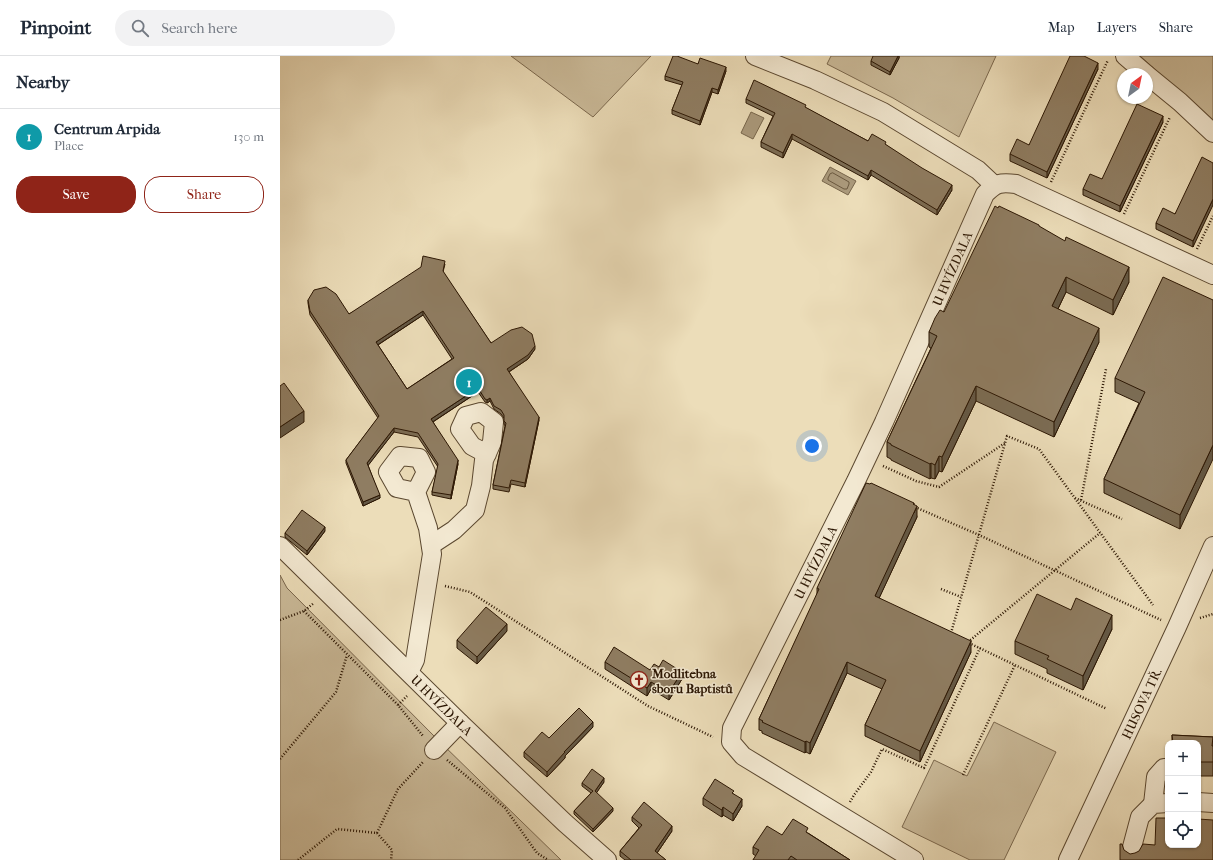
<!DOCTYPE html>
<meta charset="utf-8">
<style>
body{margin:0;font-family:"IM FELL French Canon",serif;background:#f2f2f3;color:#1f2937}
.controls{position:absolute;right:12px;bottom:12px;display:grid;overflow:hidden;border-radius:8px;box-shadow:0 1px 3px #0004}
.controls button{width:36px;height:36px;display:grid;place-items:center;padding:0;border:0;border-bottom:1px solid #e0e1e3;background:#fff;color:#1f2937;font:20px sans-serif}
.compass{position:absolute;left:837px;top:12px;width:36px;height:36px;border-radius:50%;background:#fff;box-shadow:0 1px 3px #0004;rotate:33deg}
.you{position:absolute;left:532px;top:390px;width:14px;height:14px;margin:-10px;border:3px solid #fff;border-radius:50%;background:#1a73e8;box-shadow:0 0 0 6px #1a73e833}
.badge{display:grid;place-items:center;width:26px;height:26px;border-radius:50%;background:#8f2418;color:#fff;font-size:13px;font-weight:700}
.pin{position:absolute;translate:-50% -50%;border:2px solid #fff;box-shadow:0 1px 4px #0006}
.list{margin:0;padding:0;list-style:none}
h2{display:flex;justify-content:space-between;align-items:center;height:52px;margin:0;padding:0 16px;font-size:17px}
h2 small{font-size:13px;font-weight:400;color:#747a83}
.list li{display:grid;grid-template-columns:26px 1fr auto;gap:12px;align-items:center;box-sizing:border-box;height:56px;padding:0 16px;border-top:1px solid #e0e1e3}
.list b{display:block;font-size:15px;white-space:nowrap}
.list p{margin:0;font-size:13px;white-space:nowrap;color:#747a83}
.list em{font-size:13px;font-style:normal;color:#747a83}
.actions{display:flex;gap:8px;padding:12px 16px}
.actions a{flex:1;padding:9px 0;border:1px solid #8f2418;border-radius:16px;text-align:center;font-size:14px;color:#8f2418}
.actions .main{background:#8f2418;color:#fff}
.icon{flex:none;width:22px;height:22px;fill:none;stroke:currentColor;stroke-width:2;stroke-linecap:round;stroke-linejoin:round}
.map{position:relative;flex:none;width:933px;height:804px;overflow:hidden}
header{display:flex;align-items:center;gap:24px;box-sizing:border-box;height:56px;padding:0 20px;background:#fff;border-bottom:1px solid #e0e1e3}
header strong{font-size:19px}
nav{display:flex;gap:22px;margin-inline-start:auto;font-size:14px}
.search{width:280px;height:36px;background:#f2f2f3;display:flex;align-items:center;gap:10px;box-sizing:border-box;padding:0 14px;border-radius:22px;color:#747a83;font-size:15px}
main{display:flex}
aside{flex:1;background:#fff}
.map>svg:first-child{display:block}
</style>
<header>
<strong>Pinpoint</strong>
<div class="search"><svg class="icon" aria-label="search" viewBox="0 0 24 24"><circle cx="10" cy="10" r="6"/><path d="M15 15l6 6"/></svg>Search here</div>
<nav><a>Map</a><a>Layers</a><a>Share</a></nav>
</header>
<main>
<aside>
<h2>Nearby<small></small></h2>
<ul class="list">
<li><span class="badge" style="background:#0f9aa8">1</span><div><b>Centrum Arpida</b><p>Place</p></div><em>130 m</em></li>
</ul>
<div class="actions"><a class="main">Save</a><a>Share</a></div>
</aside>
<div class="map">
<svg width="933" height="804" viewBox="0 0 933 804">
<rect width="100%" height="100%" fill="#ecddb9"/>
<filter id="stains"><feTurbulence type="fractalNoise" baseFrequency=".005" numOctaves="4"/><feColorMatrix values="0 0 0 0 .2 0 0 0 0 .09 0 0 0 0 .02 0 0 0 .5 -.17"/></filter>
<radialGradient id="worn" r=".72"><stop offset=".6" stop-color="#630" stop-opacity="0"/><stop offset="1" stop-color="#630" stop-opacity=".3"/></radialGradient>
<path fill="#cbbb9a" stroke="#7b684e" d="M231,0H371L313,61Z
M551,0H716L679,81L613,42L547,8Z
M860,0H933V65Z
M0,519L7,532L158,684L281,804H0Z
M714,666L776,696L724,804H690L622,771L654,704L687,720Z"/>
<path fill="#aa997b" stroke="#77654b" d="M471,56L484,62L473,83L461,77Z
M550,111L576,125L568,139L542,125Z"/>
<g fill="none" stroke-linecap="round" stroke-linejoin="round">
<path stroke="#6a583f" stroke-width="1" d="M553,117L569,126V128L567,133H564L548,124V122L550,118Z"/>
<g stroke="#5b4830" stroke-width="20">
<g id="minor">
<path d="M475,0L535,24L603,56L698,114L714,129"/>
<path d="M845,0L866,18"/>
<path d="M867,19L900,46L933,77"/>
<path d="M151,489L174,474L195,454L201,430L204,404L212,386L214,366L201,356L186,360L180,373L192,390L207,398"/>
<path id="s1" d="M0,490L180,667L285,767L327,804"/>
<path d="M129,616L135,604L152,498L148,472L136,436L146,416L139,402L120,400L108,416L117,432L136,436"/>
<path d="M154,694L180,667"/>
<path d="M918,746L933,747"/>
<path d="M873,748L876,721L884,712H888"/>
<path d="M852,791L860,761L873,748L888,747"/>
<path id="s2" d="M634,804L463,700L451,686L452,672L576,425L604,366L705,138C716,127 720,126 736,128L933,219"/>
<path id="s3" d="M788,804L897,571L933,490"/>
</g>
</g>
<path stroke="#2b1603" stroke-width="2.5" stroke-dasharray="1 2" stroke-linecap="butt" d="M771,126L828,4
M844,158L890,61
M917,193L933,160
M603,410L636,425L659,431L725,387
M795,442L842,463
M801,444L826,313
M635,451L699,479L881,564
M165,530L190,536L368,650L433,681
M661,533L681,541
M24,555L118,649L143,680
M920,562L933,558
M0,564L24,555L34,547
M671,577L727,380L759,393L873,549
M688,586L820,477
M689,587L827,653
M118,649L127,640
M0,703L56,636L67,599
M167,704L225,752L257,797L268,804
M683,719L735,609
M570,746L574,739L591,716L602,693L644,712L700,592
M97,777L118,733L143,706
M18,804L57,773L97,777L112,794L111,804"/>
<use href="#minor" stroke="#f3e9d2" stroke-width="18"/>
</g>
<path fill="#7b6c54" stroke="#2b1603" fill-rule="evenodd" d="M619,0V2L610,19L591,9V5Z
M418,8L446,15L438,38L432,36L420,69L392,58V54L402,29L385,24V20Z
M818,13L767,122L730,105V98L749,89Z
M466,43L526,52L588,85L606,89L672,134L657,159L591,119L588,124L512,83L503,102L481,91V86L493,60L466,47Z
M883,66L840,156L803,139V133L822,123Z
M933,107L913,191L876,173V167L895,158Z
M759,171L849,226L833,259L786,236L778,253L819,286L774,381L696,345L662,416L659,415L655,423L651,422L650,423L611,404V403L607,401V386L651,292L649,291V276L664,256Z
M165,208L163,216L211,287L255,293L248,303L229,316L259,364L245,431L231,428L229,436L213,433V429L225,370L224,368V362L221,358L214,353L210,345L207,347L205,346L198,336L153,366L178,408L171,443L152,439V436L158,411L138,381L114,376L88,409L100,442L83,450L66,407V404L98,362L30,259L28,247V244L69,258ZM143,259L172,303L127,333L98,289Z
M933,244L900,473L824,437V423L859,347L835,336V322Z
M634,449L637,461L599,542L691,596L640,706L585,680V669L602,633L567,617L530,698L526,696L525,697L482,677V675L479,674V663L537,539V532Z
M45,475L27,499L5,481V477Z
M832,573L803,634L767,617V613L735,598V585Z
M227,575L197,608L177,592V584Z
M325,606L370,614L379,611L402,623L389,644L371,633L367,640L325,613Z
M313,671L285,700V702L267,721L244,701V696L269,682Z
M892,679L933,681V720H918V687H892Z
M324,726L316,737L333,755L313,776L294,758V755L311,737L302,730V727Z
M454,738L462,750L453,765L443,759L442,761L440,760L423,749V742Z
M352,761L392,775L377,797L386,804H345L340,800V795L359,772L352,765Z
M528,777L570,804H473L476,800L473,798V791L502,779Z"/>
<path fill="#645845" stroke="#2b1603" d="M618,0H619V2L610,19V16Z
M818,7V13L767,122V116Z
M446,11V15L438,38V34Z
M432,32V36L420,69V65Z
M883,60V66L840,156V150Z
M512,78V83L503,102V97Z
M591,114V119L588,124V120Z
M672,129V134L657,159V154Z
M933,143V149L913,191V185Z
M849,211V226L833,259V244Z
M786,221V236L772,265V250Z
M143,255V259L96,290V286Z
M819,272V286L774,381V366Z
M255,290V293L248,303L227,317V313Z
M696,330V345L662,416V401Z
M198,332V336L151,367V363Z
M210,342V345L207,347V344Z
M24,355V366L0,382V371Z
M259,361V364L245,431V427Z
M114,372V376L87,411V407Z
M933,389V403L900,473V459Z
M659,400V415L655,423V409Z
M178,404V408L171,443V439Z
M651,407V422L650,423V408Z
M100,439V442L83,450V446Z
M634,447V457L637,450V461L595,551V540Z
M45,471V475L27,499V495Z
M832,559V573L803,634V620Z
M227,568V575L197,608V601Z
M691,585V596L640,706V695Z
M567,606V617L530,698V687Z
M402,616V623L389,644V636Z
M371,626V633L367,640V632Z
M313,666V671L285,700V702L267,721V716L284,696Z
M526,685V696L525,697V686Z
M324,722V726L315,739V735Z
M462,743V750L453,765V758Z
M443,751V759L442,761V754Z
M333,752V755L313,776V773Z
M392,770V775L375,800V795Z"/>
<path fill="#8f7d62" stroke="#2b1603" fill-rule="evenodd" d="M393,0H397L418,8L420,2L446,11L438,34L432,32L420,65L392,54L403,26L385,20Z
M593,0H618L610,16L591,5Z
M790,0H804L818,7L767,116L730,98L737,83L749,89Z
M474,24L526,49L525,51L588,85L592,78L606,86L605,88L642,112L672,129L657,154L591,114L588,120L512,78L503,97L481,86L495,57L466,43Z
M857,48L883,60L840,150L803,133L810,118L822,123Z
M922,101L933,107V143L913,185L876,167L883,152L895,158Z
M715,150L718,152L719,150L759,169V170L785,185L786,181L849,211L833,244L786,221L772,250L819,272L774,366L696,330L662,401L659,400L655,409L651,407L650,408L611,389V388L607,386L657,280L649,276L655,262L660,254L664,256Z
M143,200L165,205L163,215L211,287L231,274L242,271L252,278L255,290L248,299L227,313L259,361L245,427L231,424L229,432L213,429L226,367L224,365V359L221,354L214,350L210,342L207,344L205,343L198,332L151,363L178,404L171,439L152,436L158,408L138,377L114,372L87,407L100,439L83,446L66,404L99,360L30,255L28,244L34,234L46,231L56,238L69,258L141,211ZM143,255L174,302L127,333L96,286Z
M883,221L933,244V389L900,459L824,423L865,336L835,322Z
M4,327L24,355L0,371V330Z
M586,427L590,428L591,427L634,447L633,448L637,450L595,540L691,585L640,695L585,669L606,624L567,606L530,687L526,685L525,686L482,666L483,665L479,663L539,533L537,532Z
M22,454L45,471L27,495L5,477Z
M757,538L791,554L796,542L832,559L803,620L767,603L769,600L735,585Z
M206,551L227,568L197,601L177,584Z
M334,591L370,614L374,608L379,611L383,604L402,616L389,636L371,626L367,632L325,606Z
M299,652L313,666L284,696H285L267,716L244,696L262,676L269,682Z
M892,679L933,681L932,690H933V706H918V687H893Z
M312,713L324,722L315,735L333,752L313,773L294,755L313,735L302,727Z
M435,723L454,735L452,737L462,743L453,758L443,751L442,754L440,753L423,742Z
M364,746L392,770L375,795L386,804H351L340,795L362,769L352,761Z
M876,762H888V789H918V763L933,764V804H840V788H842L844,794L850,798L855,797L859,795L863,788L875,789Z
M513,763L528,772L526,776L570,804H517L511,800L508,804H473L479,794L473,791L487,770L502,779Z"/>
<defs>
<g id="church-ring" transform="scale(0.9)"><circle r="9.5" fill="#f3e9d2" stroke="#8f2418" stroke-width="1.5"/><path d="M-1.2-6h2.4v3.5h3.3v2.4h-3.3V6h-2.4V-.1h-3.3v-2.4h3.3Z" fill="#8f2418"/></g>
</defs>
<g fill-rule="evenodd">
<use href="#church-ring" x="359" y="624"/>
</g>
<g text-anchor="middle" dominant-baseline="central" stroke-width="3" stroke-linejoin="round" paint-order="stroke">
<g font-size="13" fill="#2b1603" stroke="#f3e9d2">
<text stroke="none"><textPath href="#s2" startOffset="742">U HVÍZDALA</textPath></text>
<text stroke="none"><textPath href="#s2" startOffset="418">U HVÍZDALA</textPath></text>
<text stroke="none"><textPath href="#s3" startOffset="173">HUSOVA TŘ.</textPath></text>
<text stroke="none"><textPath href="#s1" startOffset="227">U HVÍZDALA</textPath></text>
</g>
<g font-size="13" font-weight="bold" fill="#2b1603" stroke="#f3e9d2" text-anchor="start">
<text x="372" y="617">Modlitebna<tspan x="372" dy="15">sboru Baptistů</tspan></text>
</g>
</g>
<rect width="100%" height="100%" filter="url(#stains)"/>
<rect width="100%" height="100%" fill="url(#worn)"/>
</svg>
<div class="controls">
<button>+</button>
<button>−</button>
<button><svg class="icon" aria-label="locate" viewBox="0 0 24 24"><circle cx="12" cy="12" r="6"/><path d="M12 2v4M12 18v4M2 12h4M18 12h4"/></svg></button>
</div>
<svg class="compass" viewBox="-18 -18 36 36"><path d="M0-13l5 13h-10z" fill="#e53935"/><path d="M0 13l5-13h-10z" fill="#747a83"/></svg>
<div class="you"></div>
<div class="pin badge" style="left:189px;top:326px;background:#0f9aa8">1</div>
</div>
</main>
